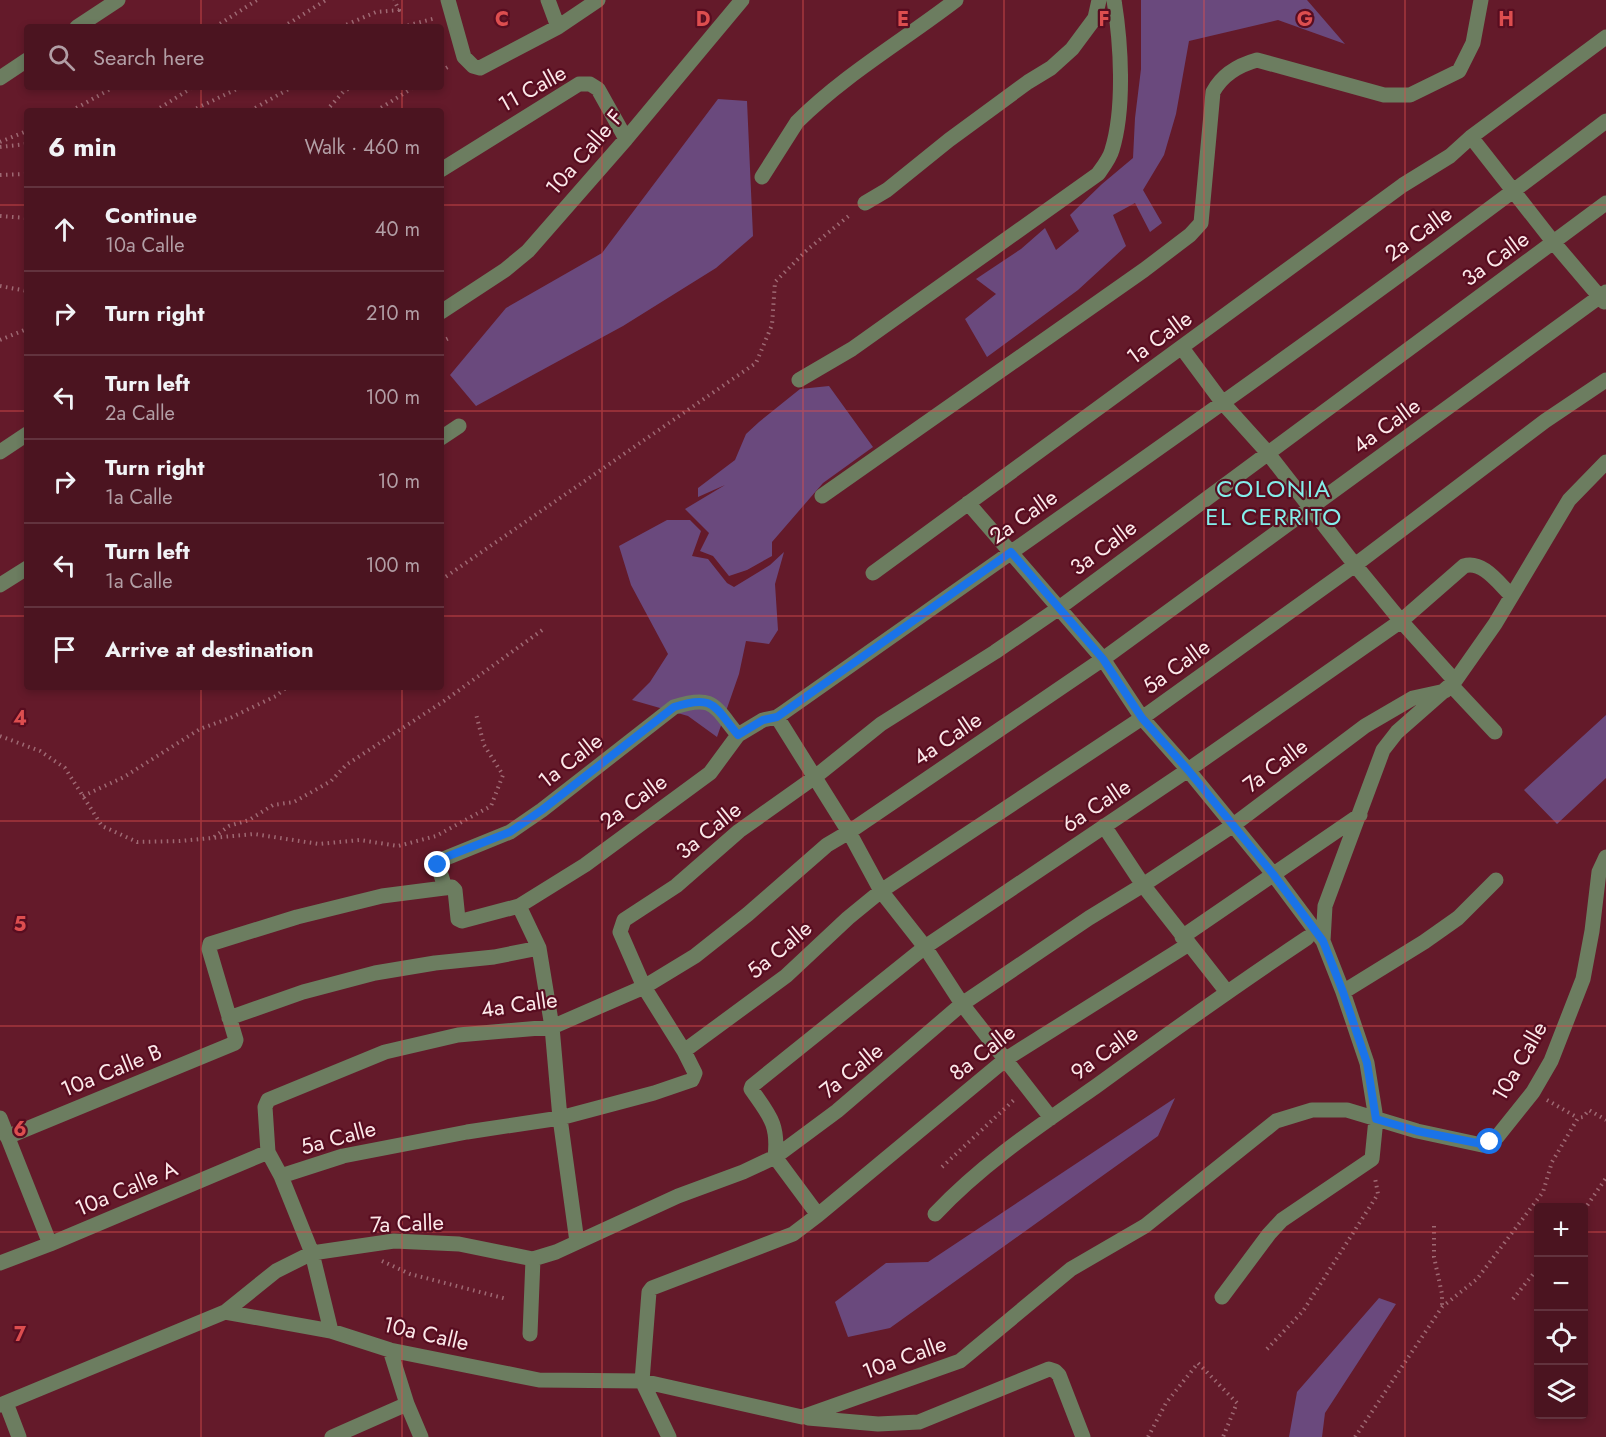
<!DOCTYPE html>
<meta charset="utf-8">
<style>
body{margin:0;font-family:Jost,sans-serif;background:#521d29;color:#f1f3f6}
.controls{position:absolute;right:18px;bottom:18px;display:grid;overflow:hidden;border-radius:6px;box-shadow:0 3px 9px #0003}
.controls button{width:54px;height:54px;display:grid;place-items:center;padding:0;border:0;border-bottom:2px solid #62333e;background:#4b1420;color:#f1f3f6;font:30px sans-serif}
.stop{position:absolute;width:18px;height:18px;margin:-14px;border:4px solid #1a73e8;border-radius:50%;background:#fff}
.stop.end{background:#1a73e8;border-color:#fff;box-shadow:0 2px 6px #0008}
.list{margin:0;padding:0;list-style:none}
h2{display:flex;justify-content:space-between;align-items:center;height:78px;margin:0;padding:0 24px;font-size:26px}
h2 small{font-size:20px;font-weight:400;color:#b29ea5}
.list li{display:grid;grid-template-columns:39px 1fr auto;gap:18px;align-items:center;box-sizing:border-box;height:84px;padding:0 24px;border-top:2px solid #62333e}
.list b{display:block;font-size:22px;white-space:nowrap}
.list p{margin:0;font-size:20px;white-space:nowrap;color:#b29ea5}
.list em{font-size:20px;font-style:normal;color:#b29ea5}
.icon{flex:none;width:33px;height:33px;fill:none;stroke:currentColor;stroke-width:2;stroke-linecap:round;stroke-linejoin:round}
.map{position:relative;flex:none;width:1606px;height:1437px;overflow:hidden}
.search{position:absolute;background:#4b1420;box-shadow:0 3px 9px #0003;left:24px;top:24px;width:420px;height:66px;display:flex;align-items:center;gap:15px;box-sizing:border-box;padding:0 21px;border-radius:6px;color:#b29ea5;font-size:22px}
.panel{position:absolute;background:#4b1420;box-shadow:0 3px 9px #0003;left:24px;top:108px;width:420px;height:582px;border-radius:6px}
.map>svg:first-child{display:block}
</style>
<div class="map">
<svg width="1606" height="1437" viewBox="0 0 1606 1437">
<rect width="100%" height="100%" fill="#641a2a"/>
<path fill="#6a497d" d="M1141,0H1307L1345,44L1278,20L1189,41L1176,114L1164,155L1143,190L1162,223L1150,232L1135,203L1113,215L1126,246L1078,290L987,357L965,319L996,294L976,279L1021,249L1045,228L1056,250L1079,231L1070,215L1102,184L1133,158L1135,118L1141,69Z
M718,99L747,101L753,236L716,268L623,326L476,406L450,375L506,308L602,253Z
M829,386L873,447L823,483L772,542V556L747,570L729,576L713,556L700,551L709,533L685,509L725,485L698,497V488L735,460L746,434L759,422L800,389Z
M667,520H690L701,531L692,556L708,559L727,583L734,587L770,565L784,552L775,584L778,630L769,644L746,641L739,674L717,737L688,716L632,700L650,682L668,654L631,585L619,546Z
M1606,715V778L1557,824L1524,790Z
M1175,1098L1158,1136L890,1328L848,1337L835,1302L886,1263L928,1262Z
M1379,1298L1396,1304L1325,1413L1322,1437H1289L1297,1392Z"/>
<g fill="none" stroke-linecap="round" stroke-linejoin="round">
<path stroke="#9e6973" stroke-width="4" stroke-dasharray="1.5 4.5" stroke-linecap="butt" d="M215,27L257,0
M283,27L326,0
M341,27L376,12L399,10L394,0
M402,27L436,18
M441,71L451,65
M71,111L114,87
M155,111L193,87
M191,111L241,87
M250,111L292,87
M326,111L344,91L352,87
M376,111L414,87
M0,142L27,131
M0,147L27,144
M0,175L27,174
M0,216L27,218
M0,286L27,291
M0,340L27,329
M441,342L451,337
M441,580L756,363L772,325L775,282L807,250L851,214
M0,736L40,751L65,768L102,826L137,842L180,841L254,834L319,844L360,840L398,846L436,836L491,806L503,775L484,745L476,714
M83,796L124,777L200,729L230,718L276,696L287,687
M214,837L229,826L249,820L273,805L294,802L331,781L346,765L444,701L545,628
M1547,1100L1578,1118
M942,1167L1016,1098
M1584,1210L1606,1178
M1434,1226V1257L1442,1294V1307
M382,1261L410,1274L507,1299
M1513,1299L1538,1268
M1267,1349L1303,1311L1378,1194L1375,1178
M1148,1437L1166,1403L1198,1363L1237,1403L1223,1437
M1355,1437L1442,1307L1477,1279L1543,1192L1552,1162L1578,1118L1583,1117L1589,1110L1606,1120"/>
<path stroke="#6c7d60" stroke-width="15" d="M448,0L464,57L473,66L480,68L558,27L598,0
M548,0L558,27
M77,27L118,0
M0,78L27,60
M1471,137L1554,243L1604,302
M441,170L579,84H590L598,89L626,139
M762,177L797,122C844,75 904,40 956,0
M865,203L887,190L949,140L1028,82L1051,68L1072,49L1095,18L1099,0
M441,312L505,270L528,251L626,139L742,0
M1182,348L1222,402L1267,452L1355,565L1401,621L1455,681
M799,380L852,349L1098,174C1103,167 1110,158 1112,150C1125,108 1121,43 1114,0
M441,438L459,426
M0,452L27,434
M822,496L1144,270L1190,235L1201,223L1213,92C1222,75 1239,65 1257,60L1384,95H1410L1459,71L1473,43L1481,0
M968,503L1103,659L1142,718L1188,770L1273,874L1323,941
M873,573L1403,185L1450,156L1471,137L1606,37
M0,585L27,568
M1451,685L1495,732
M777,717L849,832L881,891L925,947L962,1004L1051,1118
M1104,826L1143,885L1227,992
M445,888L438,865L441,860L510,832L542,810L674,707C714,694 714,706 738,735
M519,906L539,948L552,1027L560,1118L577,1242
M1182,937L1360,815
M1343,992L1424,942L1458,918L1496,880
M229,1018L303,992L375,973L435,963L494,957L539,948
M684,1051L786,976L848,918L881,891L1142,718L1355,565L1545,421L1606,380
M0,1118L50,1244
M7,1137L235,1043L236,1040L209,949L210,944L297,917L382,896L452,887L455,890L458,919L462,921L519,906L585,865L710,773L738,735L763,720L777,717C1055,521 1336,327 1606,121
M281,1176L343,1156L467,1132L560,1118L654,1093L692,1080L695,1073L684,1051L644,987L620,932L624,920L676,886L739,831L815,777L881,724L995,652L1059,608L1606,203
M935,1214C982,1164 1039,1126 1095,1087C1165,1036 1235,986 1307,938
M818,1215L1006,1059L1189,944
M0,1263L50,1244L268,1152
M1222,1297L1269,1234L1282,1220L1372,1159L1376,1119L1367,1063L1343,992L1323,941L1325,906L1383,750L1397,732L1455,681L1495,624L1569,500L1606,462
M225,1312L276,1271L312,1253L394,1241L459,1244L533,1259L556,1252L678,1196L743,1172L775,1157L837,1111L962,1004L1089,918L1143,885L1232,826L1365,726L1413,698L1445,691
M331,1331L312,1253L281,1176L268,1152L265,1107L268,1100L385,1052L458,1035L552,1027L644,987L695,956L748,914L827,845L849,832L1103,659L1606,292
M530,1334L533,1259
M390,1350L407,1404L421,1437
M6,1403L19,1437
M0,1405L225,1312L331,1331L390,1350L539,1380L642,1381L802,1417L960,1361L1071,1269L1145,1226L1276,1121L1312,1110H1347L1417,1131L1482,1145L1497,1137L1533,1092L1551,1061L1583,979L1592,931L1599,872L1606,857
M808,1418L878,1424L919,1422L1049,1369L1055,1371L1059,1375L1083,1437
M332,1437L407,1404
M669,1437L642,1381L649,1292L652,1288L793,1234L818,1215L775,1157C779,1124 769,1115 751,1089L752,1086L925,947L1188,770L1401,621L1464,566C1483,560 1499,584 1511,595"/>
</g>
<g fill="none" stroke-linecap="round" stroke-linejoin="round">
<path stroke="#1a73e8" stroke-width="8" d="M438,865L441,860L446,857L510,832L542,810L674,707C714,694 714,706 738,735L763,720L777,717L1011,552L1103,659L1142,718L1188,770L1273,874L1323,941L1343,992L1367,1063L1376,1119L1417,1131L1482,1144L1490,1142"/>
</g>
<path fill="none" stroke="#dd4e4f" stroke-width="1.5" stroke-opacity="0.55" d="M201,0V27M402,0V27M602,0V1437M803,0V1437M1004,0V1437M1204,0V1437M1405,0V1437M201,87V111M402,87V111M0,205H27M441,205H1606M0,411H27M441,411H1606M0,616H27M441,616H1606M201,687V1437M402,687V1437M0,821H1606M0,1026H1606M0,1232H1538M1584,1232H1606"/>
<g text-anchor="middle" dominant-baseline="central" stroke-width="4.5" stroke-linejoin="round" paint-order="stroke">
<g font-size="22" fill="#fbe8e9" stroke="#580d20">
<text transform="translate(532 88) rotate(-29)">11 Calle</text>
<text transform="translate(584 152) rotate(-49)">10a Calle F</text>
<text transform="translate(1418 233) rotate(-36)">2a Calle</text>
<text transform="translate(1495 258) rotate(-36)">3a Calle</text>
<text transform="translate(1159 337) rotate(-36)">1a Calle</text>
<text transform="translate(1386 425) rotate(-36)">4a Calle</text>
<text transform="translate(1023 516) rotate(-35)">2a Calle</text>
<text transform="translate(1103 547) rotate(-37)">3a Calle</text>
<text transform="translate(1176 666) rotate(-36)">5a Calle</text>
<text transform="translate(947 738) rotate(-34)">4a Calle</text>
<text transform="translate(570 760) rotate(-38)">1a Calle</text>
<text transform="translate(1275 765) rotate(-37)">7a Calle</text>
<text transform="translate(633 801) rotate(-36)">2a Calle</text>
<text transform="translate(1096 805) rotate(-34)">6a Calle</text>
<text transform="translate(708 830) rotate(-39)">3a Calle</text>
<text transform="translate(779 949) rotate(-40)">5a Calle</text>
<text transform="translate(519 1004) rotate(-8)">4a Calle</text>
<text transform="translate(982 1052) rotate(-38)">8a Calle</text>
<text transform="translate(1104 1052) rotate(-36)">9a Calle</text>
<text transform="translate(1519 1061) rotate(-60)">10a Calle</text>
<text transform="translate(111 1070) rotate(-22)">10a Calle B</text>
<text transform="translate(851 1070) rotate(-39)">7a Calle</text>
<text transform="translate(338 1137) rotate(-15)">5a Calle</text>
<text transform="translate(126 1188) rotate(-23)">10a Calle A</text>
<text transform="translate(407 1223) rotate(-2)">7a Calle</text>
<text transform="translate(426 1333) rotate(13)">10a Calle</text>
<text transform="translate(904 1357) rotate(-20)">10a Calle</text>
</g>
<g font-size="24" letter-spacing="1.5" fill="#84efeb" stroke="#580d20">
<text x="1274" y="488">COLONIA<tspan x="1274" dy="28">EL CERRITO</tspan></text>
</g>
</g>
<g font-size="20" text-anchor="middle" font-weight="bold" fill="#dd4e4f" stroke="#580d20" stroke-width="4.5" stroke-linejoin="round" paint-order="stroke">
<text x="502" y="26">C</text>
<text x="703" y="26">D</text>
<text x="903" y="26">E</text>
<text x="1104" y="26">F</text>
<text x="1305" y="26">G</text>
<text x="1506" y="26">H</text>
<text x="20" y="725">4</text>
<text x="20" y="931">5</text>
<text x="20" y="1136">6</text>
<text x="20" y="1341">7</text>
</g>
</svg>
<div class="controls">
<button>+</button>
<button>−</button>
<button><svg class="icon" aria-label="locate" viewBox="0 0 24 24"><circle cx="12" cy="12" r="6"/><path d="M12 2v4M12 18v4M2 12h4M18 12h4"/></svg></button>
<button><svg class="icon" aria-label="layers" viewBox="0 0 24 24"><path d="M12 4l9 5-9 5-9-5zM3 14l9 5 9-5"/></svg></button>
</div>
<div class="stop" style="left:1490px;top:1142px"></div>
<div class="stop end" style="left:438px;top:865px"></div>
<div class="search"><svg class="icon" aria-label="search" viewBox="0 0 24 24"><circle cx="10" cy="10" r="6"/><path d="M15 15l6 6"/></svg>Search here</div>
<section class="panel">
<h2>6 min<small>Walk · 460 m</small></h2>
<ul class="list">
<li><svg class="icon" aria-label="ahead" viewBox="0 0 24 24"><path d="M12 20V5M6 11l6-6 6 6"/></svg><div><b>Continue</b><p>10a Calle</p></div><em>40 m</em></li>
<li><svg class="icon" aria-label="right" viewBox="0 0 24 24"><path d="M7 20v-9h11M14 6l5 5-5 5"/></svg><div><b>Turn right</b></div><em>210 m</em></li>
<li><svg class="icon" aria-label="left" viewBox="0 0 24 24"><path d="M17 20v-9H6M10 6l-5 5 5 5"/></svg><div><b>Turn left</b><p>2a Calle</p></div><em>100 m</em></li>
<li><svg class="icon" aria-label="right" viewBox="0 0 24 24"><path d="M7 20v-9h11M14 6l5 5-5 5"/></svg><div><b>Turn right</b><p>1a Calle</p></div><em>10 m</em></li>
<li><svg class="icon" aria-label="left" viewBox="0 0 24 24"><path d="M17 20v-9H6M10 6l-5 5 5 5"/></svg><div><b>Turn left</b><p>1a Calle</p></div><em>100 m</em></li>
<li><svg class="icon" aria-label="arrive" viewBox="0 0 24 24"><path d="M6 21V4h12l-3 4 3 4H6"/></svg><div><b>Arrive at destination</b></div></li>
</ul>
</section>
</div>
